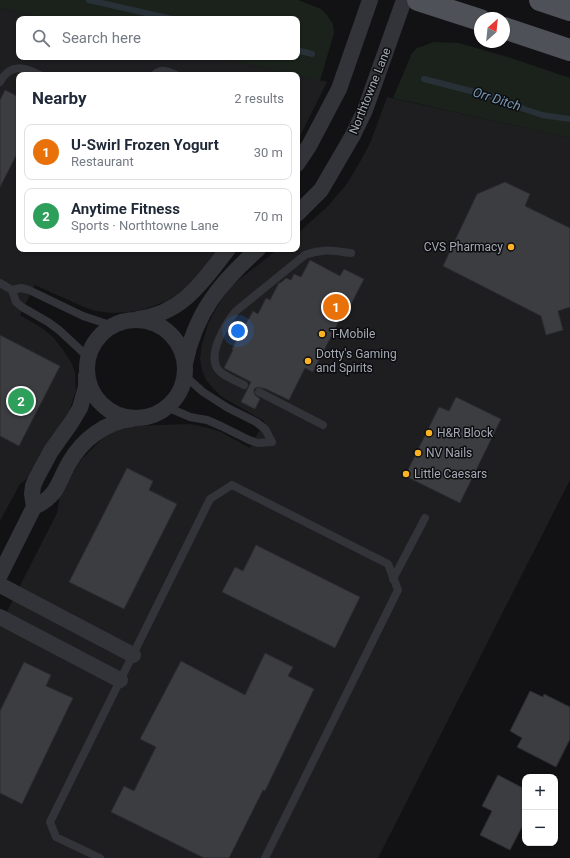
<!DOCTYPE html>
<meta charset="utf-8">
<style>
body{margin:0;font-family:Roboto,sans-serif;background:#f2f2f3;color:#1f2937}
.controls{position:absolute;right:12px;bottom:12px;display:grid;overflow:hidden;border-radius:8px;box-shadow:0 1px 3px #0004}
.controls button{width:36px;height:36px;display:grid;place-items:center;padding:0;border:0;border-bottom:1px solid #e0e1e3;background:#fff;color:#1f2937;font:20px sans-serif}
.compass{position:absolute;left:474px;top:12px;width:36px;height:36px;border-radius:50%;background:#fff;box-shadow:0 1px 3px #0004;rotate:27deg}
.you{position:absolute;left:238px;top:331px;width:14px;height:14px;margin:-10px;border:3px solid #fff;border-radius:50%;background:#1a73e8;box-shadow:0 0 0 6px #1a73e833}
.badge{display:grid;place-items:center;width:26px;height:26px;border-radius:50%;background:#b45309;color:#fff;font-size:13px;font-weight:700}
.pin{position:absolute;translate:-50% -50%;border:2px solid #fff;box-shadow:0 1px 4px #0006}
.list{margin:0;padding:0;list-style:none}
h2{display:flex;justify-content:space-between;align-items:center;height:52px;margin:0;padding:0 16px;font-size:17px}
h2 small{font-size:13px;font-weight:400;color:#747a83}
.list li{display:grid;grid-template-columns:26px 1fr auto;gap:12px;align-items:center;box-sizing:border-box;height:56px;margin:0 8px 8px;padding:0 8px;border:1px solid #e0e1e3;border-radius:8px}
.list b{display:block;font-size:15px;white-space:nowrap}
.list p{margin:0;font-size:13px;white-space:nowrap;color:#747a83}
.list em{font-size:13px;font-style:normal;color:#747a83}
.icon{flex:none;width:22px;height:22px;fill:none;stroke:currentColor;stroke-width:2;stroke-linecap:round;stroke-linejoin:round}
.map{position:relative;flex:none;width:570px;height:858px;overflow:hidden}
.search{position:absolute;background:#fff;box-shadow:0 1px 3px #0004;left:16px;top:16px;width:284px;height:44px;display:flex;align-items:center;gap:10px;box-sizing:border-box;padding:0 14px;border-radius:8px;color:#747a83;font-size:15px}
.panel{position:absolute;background:#fff;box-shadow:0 1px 3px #0004;left:16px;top:72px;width:284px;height:180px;border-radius:8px}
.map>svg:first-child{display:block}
</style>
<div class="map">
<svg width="570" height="858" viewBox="0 0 570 858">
<rect width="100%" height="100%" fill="#121214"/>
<path fill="#1e1e21" d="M0,8L50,19H19V57H216L294,75H19V249H220L186,288L169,300L145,309L130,312L111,313L96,311L84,307L35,285L20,315L42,328L53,337L63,350L71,362L75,372L76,391L69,411L28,478L20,484L0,521Z
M297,76L327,82L297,142Z
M387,97L570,138V480L378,858H0V625L57,513L60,495L81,460L102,439L111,432L134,426L190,424L208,428L219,431L250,448L264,421L222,397L213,388L206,380L202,370L200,358L202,345L208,324L217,307L231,286L278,249H297V234L328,206L346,185L360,162L371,141Z"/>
<path fill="#1a221b" d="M0,0H298L321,9L327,15L333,24L334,33L320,81L215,57H297V19H48L0,8Z
M434,42L459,43L511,58L570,78V138L393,98L412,53L417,48Z"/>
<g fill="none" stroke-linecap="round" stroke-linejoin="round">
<path stroke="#283138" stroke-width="6" d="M89,0L172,19
M297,50L312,54
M424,79L502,99L524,109L542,115L570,119"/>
</g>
<path fill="#3c3d41" stroke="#2c2c30" d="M5,90L19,97V150L0,187V100Z
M505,182L530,194L525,206L570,228V307L558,311L563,330L546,335L541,316L443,266L477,194Z
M310,260L340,276L344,269L364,279L343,320L340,319L313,372L305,368L289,400L266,389L258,387L254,389V392L255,395L260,399L255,409L241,402L251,382L224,368L233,350L232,349L253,311L258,314L266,298L270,300L279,283L282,282L286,278L291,280L294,274L301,277Z
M0,335L60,366L19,446L0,436Z
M456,397L501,419L460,503L405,476L439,407L449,411Z
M127,468L153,481L149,490L177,504L124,609L69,582Z
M256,545L360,597L335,648L222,592L235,567L243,571Z
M265,653L293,667L288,676L314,689L265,791L263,790L229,858H204L111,812L124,786L134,791L156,747L140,739L181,661L245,695Z
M24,662L51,675L46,686L73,698L22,804L0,793V711Z
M530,691L543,697L544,694L570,707V739L556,767L517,747L522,738L510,731Z
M498,775L525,789V821L510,850L480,835L492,811L482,806Z"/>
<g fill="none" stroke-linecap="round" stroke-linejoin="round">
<path stroke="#333439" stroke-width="8" d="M154,75C161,68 168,71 176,75
M0,82C10,63 24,67 40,75
M0,283L12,290L16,302L22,307L48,322L59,330L88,357
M12,290L21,288L29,290L83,316L113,326
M244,385C235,380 222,376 217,368C208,352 226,323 236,311L305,255C322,248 334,251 351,253
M259,392L323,425
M167,407L190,417L207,420L221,426L249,440L258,443L272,442L265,429L256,422L228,408L203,392L184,375
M393,579L425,518
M100,858L56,837L50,822L210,499L232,485L388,564L398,590L265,858"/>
<path stroke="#333439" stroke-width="16" d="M297,164L309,146L339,89L370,0
M297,214L321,190L353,135L365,110L404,0
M138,319C183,313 202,282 228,249
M87 369a49 49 0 1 1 98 0a49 49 0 1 1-98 0Z
M185,364C195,313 220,283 258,249
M34,507C58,496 57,484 69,463C82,440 105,422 132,419
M0,575L34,507L32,494L33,486L36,479L51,451L71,423L80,408L86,387V376
M0,585L133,655
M0,617L120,680"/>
<path stroke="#4f5158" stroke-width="22" d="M418,0L480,20
M540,0L570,10
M504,28L570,50"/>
</g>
<g fill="#fbb323" stroke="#0d0d0f" stroke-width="1.5">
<circle cx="511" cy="247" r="4"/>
<circle cx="322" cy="334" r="4"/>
<circle cx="308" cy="361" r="4"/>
<circle cx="429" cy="433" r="4"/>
<circle cx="418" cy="453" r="4"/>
<circle cx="406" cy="474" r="4"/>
</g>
<g text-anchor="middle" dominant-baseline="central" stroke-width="3" stroke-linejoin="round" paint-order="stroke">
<g font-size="12" fill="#a3a9b5" stroke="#0d0d0f">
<text transform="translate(370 91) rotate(-68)">Northtowne Lane</text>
</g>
<g font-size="12" fill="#a3a9b5" stroke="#0d0d0f" text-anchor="start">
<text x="503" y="247" text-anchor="end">CVS Pharmacy</text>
<text x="330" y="334">T-Mobile</text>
<text x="316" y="354">Dotty's Gaming<tspan x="316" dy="14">and Spirits</tspan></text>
<text x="437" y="433">H&amp;R Block</text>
<text x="426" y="453">NV Nails</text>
<text x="414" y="474">Little Caesars</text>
</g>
<g font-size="13" font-style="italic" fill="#7797b3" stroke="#0d0d0f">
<text transform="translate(497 99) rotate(18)">Orr Ditch</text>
</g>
</g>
</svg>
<div class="controls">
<button>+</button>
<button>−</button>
</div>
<svg class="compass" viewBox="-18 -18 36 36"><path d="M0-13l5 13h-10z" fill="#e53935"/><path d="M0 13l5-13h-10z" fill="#747a83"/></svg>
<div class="you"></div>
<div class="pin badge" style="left:336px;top:307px;background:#e8710a">1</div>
<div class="pin badge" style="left:21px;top:401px;background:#2e9e5b">2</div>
<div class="search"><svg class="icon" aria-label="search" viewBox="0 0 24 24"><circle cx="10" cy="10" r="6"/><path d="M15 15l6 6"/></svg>Search here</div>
<section class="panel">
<h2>Nearby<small>2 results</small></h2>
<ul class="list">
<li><span class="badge" style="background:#e8710a">1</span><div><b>U-Swirl Frozen Yogurt</b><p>Restaurant</p></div><em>30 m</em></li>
<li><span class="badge" style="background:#2e9e5b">2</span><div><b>Anytime Fitness</b><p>Sports · Northtowne Lane</p></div><em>70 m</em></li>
</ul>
</section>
</div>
